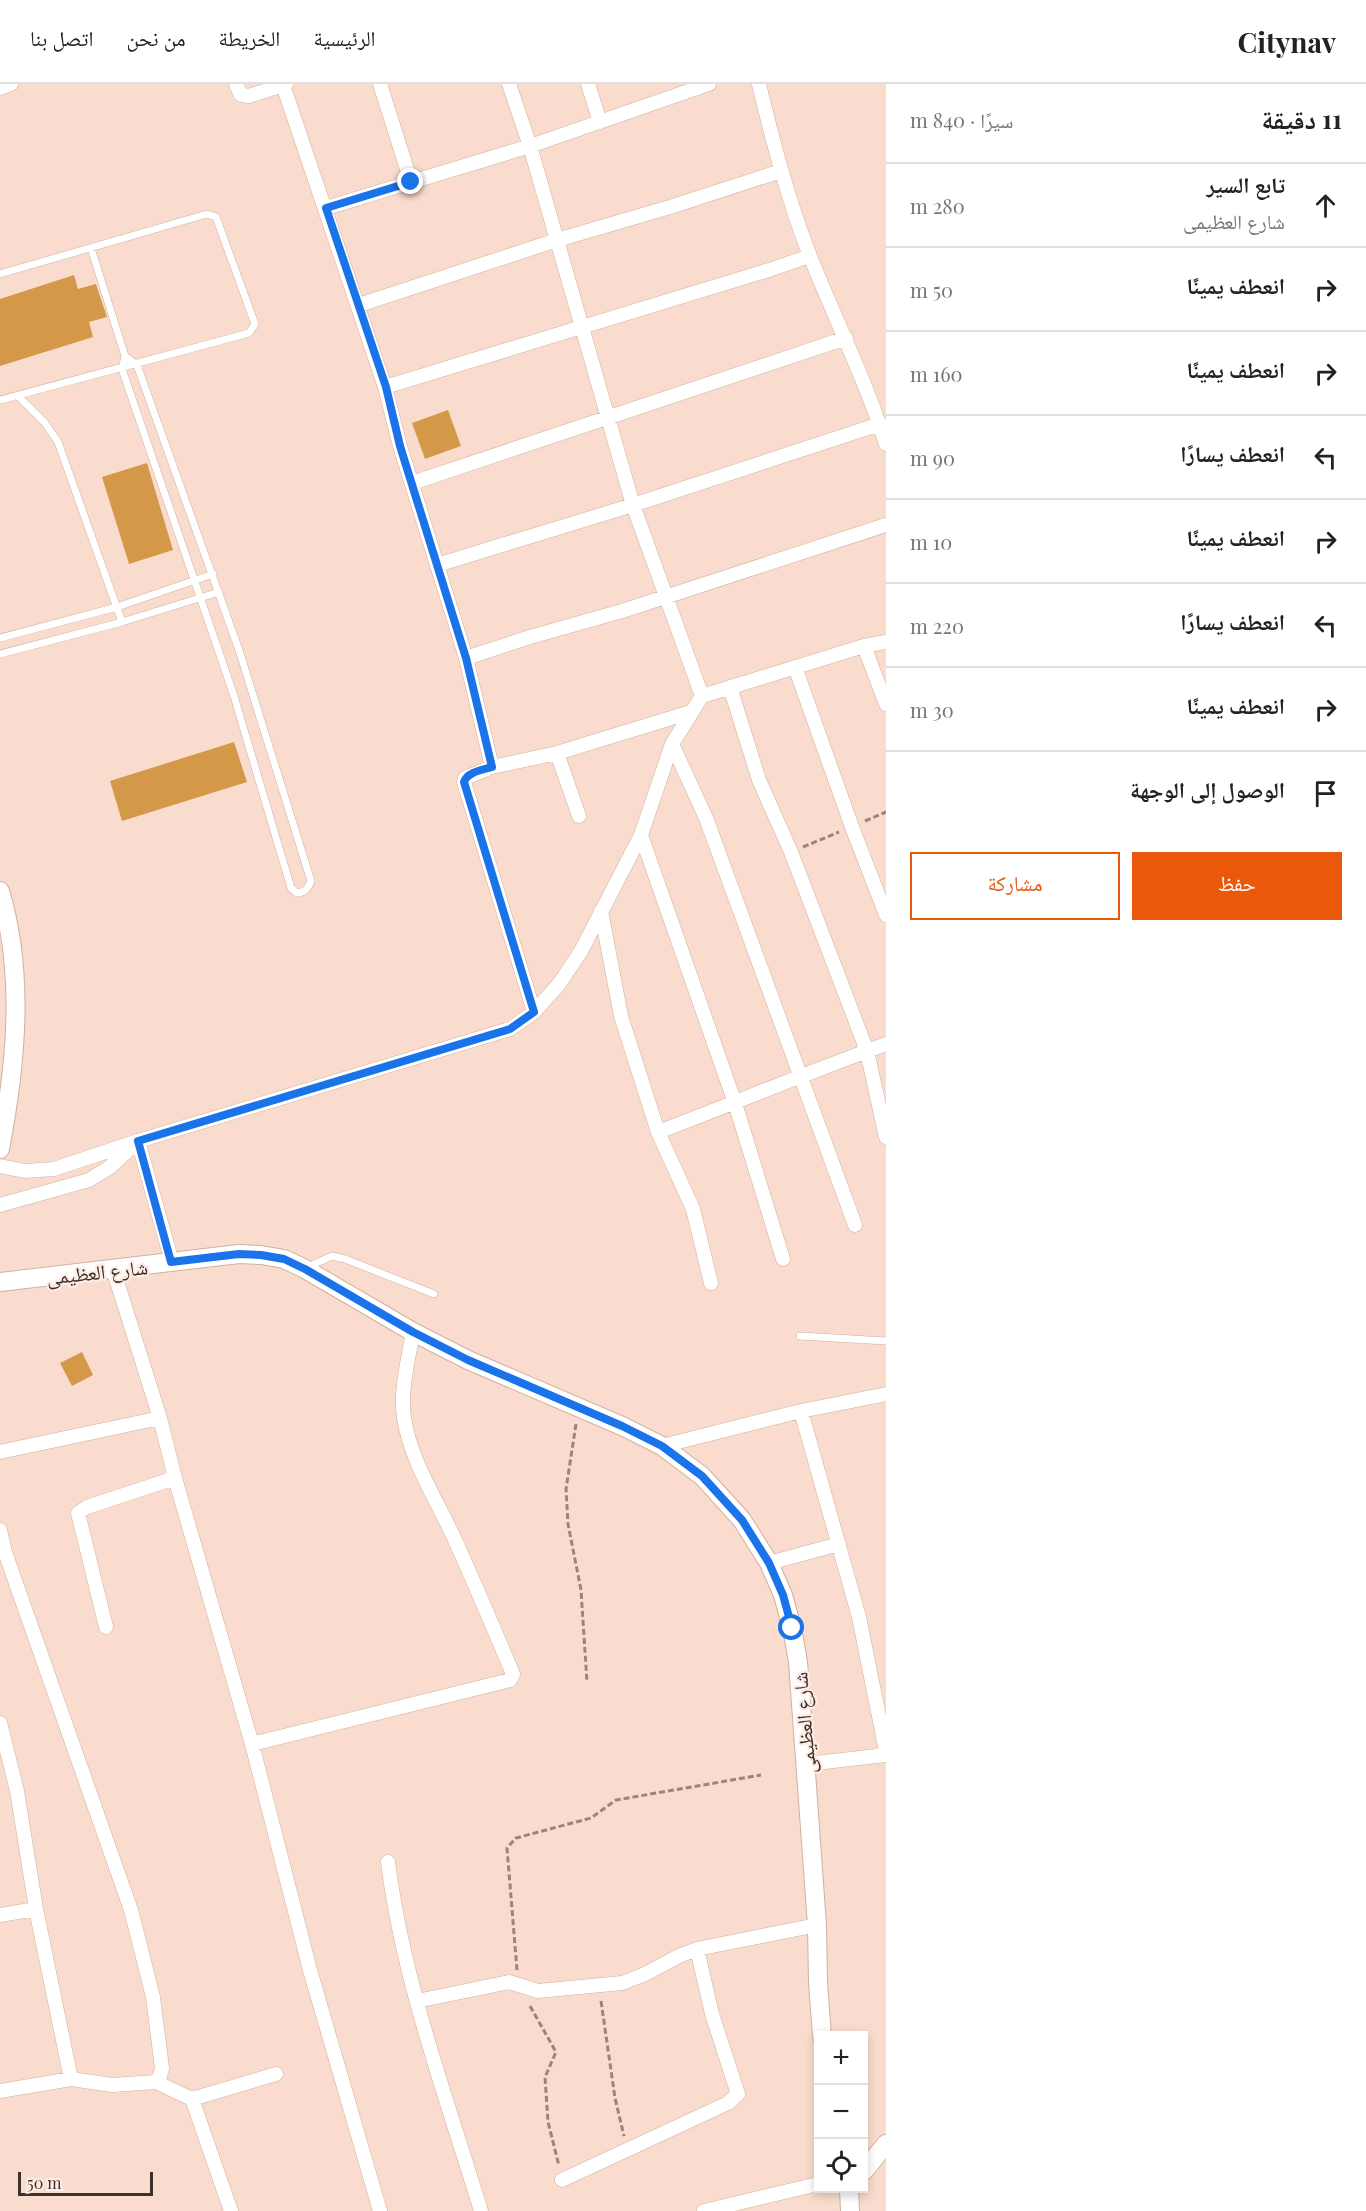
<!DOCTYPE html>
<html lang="ar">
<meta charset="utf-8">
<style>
body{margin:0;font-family:"Playfair Display","Noto Naskh Arabic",serif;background:#f2f2f2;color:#222;direction:rtl}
.controls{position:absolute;right:18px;bottom:18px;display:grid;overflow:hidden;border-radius:0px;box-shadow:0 3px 9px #0003}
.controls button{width:54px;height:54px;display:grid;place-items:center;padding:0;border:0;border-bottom:2px solid #e0e0e0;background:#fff;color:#222;font:30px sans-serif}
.scale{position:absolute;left:18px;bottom:15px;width:135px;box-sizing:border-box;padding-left:6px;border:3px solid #3b302a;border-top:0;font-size:16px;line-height:21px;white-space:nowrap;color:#3b302a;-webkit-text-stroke:4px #ffece4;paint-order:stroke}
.stop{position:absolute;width:18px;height:18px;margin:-14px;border:4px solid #1a73e8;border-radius:50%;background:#fff}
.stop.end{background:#1a73e8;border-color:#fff;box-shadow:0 2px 6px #0008}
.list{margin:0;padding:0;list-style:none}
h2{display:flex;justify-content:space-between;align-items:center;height:78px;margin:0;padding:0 24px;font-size:26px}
h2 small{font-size:20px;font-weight:400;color:#767676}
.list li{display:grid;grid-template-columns:39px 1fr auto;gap:18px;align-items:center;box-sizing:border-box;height:84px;padding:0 24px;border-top:2px solid #e0e0e0}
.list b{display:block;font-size:22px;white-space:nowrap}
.list p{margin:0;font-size:20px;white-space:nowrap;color:#767676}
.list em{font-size:20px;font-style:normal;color:#767676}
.actions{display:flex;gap:12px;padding:18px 24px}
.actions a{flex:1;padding:14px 0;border:2px solid #ea580c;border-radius:0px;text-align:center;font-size:21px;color:#ea580c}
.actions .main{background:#ea580c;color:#fff}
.icon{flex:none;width:33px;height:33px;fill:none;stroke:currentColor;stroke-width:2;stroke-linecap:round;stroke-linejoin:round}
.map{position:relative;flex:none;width:886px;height:2127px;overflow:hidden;direction:ltr}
header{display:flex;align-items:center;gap:36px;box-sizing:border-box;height:84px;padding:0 30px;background:#fff;border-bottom:2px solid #e0e0e0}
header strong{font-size:28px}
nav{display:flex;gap:33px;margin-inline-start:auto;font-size:21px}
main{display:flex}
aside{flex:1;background:#fff}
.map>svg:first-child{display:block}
</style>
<header>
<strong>Citynav</strong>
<nav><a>الرئيسية</a><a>الخريطة</a><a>من نحن</a><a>اتصل بنا</a></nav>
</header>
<main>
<aside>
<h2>11 دقيقة<small>سيرًا · 840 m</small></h2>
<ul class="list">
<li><svg class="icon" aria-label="ahead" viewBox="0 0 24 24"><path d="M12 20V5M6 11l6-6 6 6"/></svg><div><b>تابع السير</b><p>شارع العظيمى</p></div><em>280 m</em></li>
<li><svg class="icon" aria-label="right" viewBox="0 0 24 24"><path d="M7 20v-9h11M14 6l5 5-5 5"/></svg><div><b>انعطف يمينًا</b></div><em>50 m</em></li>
<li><svg class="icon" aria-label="right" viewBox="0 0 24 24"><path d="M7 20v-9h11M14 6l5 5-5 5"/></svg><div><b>انعطف يمينًا</b></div><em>160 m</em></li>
<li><svg class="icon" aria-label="left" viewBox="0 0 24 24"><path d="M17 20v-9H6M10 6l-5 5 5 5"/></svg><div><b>انعطف يسارًا</b></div><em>90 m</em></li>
<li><svg class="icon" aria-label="right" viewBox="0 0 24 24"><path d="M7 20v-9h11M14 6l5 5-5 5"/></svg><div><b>انعطف يمينًا</b></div><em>10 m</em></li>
<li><svg class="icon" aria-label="left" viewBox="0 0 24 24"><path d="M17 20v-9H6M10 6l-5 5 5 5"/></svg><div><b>انعطف يسارًا</b></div><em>220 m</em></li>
<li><svg class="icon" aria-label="right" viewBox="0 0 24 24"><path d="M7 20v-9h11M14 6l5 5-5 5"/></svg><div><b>انعطف يمينًا</b></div><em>30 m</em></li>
<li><svg class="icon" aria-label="arrive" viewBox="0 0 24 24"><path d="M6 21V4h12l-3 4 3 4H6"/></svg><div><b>الوصول إلى الوجهة</b></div></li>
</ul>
<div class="actions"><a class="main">حفظ</a><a>مشاركة</a></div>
</aside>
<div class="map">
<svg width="886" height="2127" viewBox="0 0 886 2127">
<rect width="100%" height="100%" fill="#fadcce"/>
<path fill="#d49948" d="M74,191L78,205L96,200L107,233L89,238L93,253L0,282V215Z
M448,326L461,362L425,375L412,339Z
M147,379L173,466L129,480L102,393Z
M234,658L247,698L122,737L110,697Z
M82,1268L93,1291L72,1302L60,1279Z"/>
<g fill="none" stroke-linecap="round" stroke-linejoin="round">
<g stroke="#ceb1a3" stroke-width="8">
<path id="service" d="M91,164L125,272L122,285L234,612L291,804L297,809C305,808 308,805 311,797L239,566L137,281L125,272
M0,190L207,130L216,133L255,240L249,249L0,316
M18,312L45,339L58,358L122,538
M0,554L117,523L213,490
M0,570L122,538L219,508
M308,1183L332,1172L345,1175L434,1210
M800,1252L886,1257"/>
</g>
<g stroke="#ceb1a3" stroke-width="15">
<path id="minor" d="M236,0L241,11L249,12L286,0
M380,0L411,98
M509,0L530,62L633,421L702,612
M588,0L600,38
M759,0C773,58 788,116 810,172C835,235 865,295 886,360
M283,1L385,303L769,186L810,172
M0,4L11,0
M326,124L530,62L709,0
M359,221L557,156L670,123L781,87
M385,303L400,362L466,574L492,683
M412,399L846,254
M437,481L633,421L880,340
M864,562L886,620
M466,574L530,553L622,527L886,441
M795,583L852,743L886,831
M730,603L759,696L791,768L867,967L886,1053
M672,660L706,734L855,1141
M557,669L579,732
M641,751L735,1019L783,1175
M601,827L621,932L658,1048L693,1125L711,1199
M534,928L464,698L465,694L492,683L557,669L691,628
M658,1048C734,1019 809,988 886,960
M138,1057L172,1178
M0,1082L25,1087L54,1085L138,1057L510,945L534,928L559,900L581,867L641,751L672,660L702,612L864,562L886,558
M0,1121L89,1096L110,1083L137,1058
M113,1185L160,1334L175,1394L252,1660L310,1886L380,2127
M801,1327L859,1533L886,1667
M662,1362L801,1327L886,1310
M0,1368L160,1334
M0,1446L5,1468L131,1826L153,1913L162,1984L160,1992L156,1998
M769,1479L839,1460
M106,1543L78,1429L87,1423L175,1394
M0,1639L17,1707L36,1825L71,1995
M252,1660L510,1596L513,1590C494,1545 475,1500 455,1456C437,1416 411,1378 404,1334C400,1306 408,1277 413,1248
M807,1680L886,1671
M388,1778C403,1897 446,2012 481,2127
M0,1831L36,1825
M417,1917L509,1898L538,1907L622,1899L643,1891L679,1872L697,1865L817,1841
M0,2007L71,1995L112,2001L156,1998L192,2015L276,1990
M192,2015L231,2127
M562,2096L728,2019L738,2010L712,1930L697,1865
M704,2127L818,2100"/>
</g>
<g stroke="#ceb1a3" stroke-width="20">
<path id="tertiary" d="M0,807C25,890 16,981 0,1065
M0,1198L239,1170L261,1171L284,1175L305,1185L413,1248L468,1276L622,1342L662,1362L702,1392L742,1436L769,1479L783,1511L792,1544L798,1578L817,1841L818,1898L822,1952
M864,2087L886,2060
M849,2104L850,2127"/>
</g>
<path stroke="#9a857b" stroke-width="3" stroke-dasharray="6 3" stroke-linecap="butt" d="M865,737L886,728
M803,763L839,748
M576,1340L566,1405L568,1440L581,1506L587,1598
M517,1886L507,1764L516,1754L591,1734L616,1716L761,1691
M601,1917L615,2014L624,2052
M530,1922L556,1968L545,1993L548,2038L559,2082"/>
<use href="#service" stroke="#fff" stroke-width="7"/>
<use href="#minor" stroke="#fff" stroke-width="14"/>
<use href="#tertiary" stroke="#fff" stroke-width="18"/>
</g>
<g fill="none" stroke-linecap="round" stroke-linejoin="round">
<path stroke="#1a73e8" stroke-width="8" d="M411,98L326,124L386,303L400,362L466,574L492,683C482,686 467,688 464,698L534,928L510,945L138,1057L171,1178L239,1170L261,1171L284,1175L305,1185L413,1248L468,1276L622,1342L662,1362L702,1392L742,1436L769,1479L783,1511L792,1544"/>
</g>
<g text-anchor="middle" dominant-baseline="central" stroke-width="4.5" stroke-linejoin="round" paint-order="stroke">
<g font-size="20" fill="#3b302a" stroke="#ffece4">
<text transform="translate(97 1187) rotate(-6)">شارع العظيمى</text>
<text transform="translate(803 1639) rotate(-95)">شارع العظيمى</text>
</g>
</g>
</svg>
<div class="controls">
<button>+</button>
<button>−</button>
<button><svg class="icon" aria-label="locate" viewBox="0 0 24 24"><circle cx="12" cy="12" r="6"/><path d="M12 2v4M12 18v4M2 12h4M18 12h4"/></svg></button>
</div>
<div class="scale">50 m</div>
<div class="stop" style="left:792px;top:1544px"></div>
<div class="stop end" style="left:411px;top:98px"></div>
</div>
</main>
